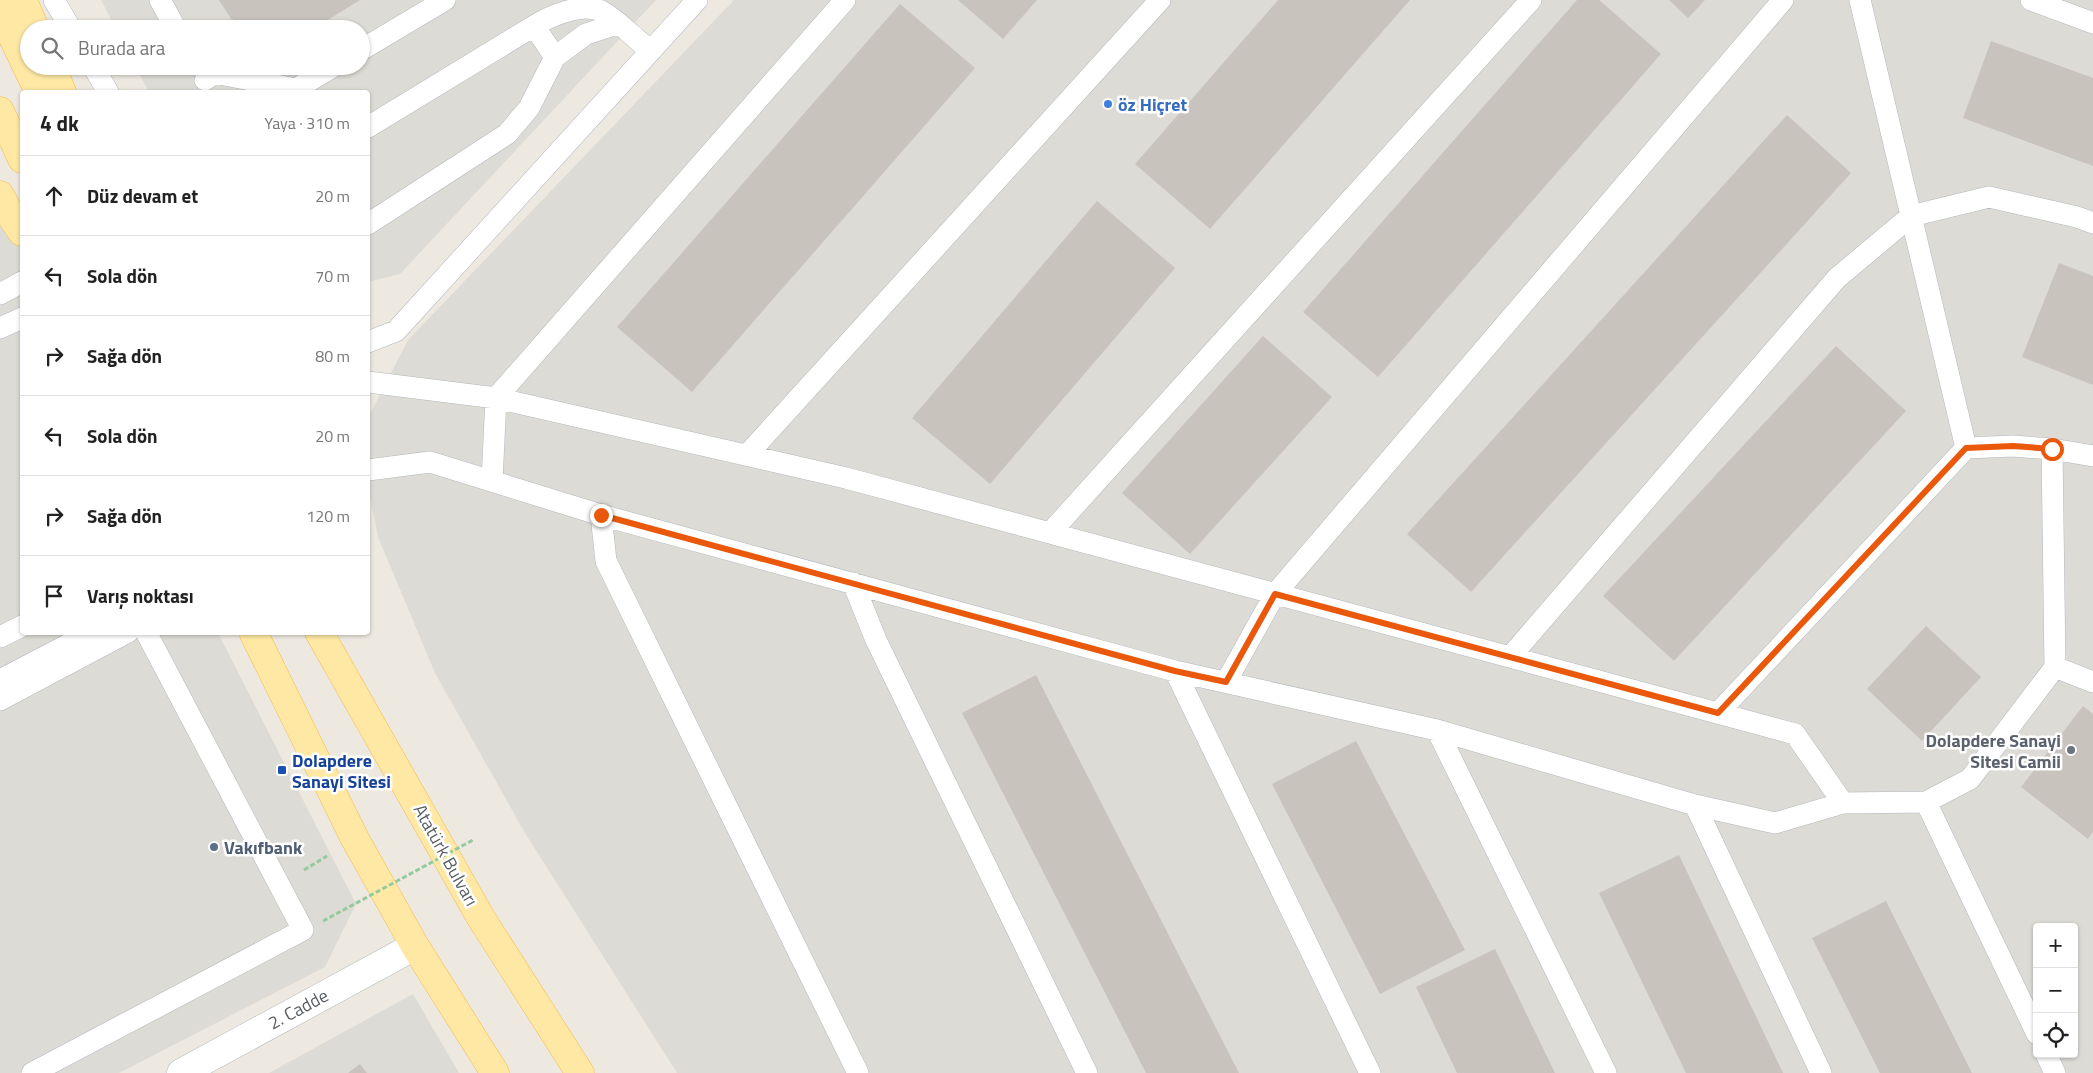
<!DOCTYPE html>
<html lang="tr">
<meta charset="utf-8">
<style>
body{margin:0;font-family:"Titillium Web",sans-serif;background:#f2f2f2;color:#222}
.controls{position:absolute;right:15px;bottom:15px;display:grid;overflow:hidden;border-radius:5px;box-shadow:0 1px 4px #0004}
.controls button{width:45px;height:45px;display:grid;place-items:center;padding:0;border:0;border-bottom:1px solid #e0e0e0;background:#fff;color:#222;font:25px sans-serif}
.stop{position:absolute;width:15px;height:15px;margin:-11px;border:4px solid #ea580c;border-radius:50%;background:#fff}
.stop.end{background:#ea580c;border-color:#fff;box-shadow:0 1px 5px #0008}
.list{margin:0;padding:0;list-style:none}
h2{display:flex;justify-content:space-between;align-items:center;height:65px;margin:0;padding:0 20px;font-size:21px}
h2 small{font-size:16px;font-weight:400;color:#767676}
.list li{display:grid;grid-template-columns:32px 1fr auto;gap:15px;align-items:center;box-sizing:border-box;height:80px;padding:0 20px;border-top:1px solid #e0e0e0}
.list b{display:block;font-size:19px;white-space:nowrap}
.list em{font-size:16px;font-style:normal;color:#767676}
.icon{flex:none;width:28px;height:28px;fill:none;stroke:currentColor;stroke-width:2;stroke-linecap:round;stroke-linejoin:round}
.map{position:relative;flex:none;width:2093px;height:1073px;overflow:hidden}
.search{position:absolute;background:#fff;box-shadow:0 1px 4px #0004;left:20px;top:20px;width:350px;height:55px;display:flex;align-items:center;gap:12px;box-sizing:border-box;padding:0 18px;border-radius:28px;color:#767676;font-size:19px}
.panel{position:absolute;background:#fff;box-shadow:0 1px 4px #0004;left:20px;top:90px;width:350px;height:545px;border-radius:5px}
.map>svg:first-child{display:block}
</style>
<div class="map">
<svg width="2093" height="1073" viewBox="0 0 2093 1073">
<rect width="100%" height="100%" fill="#ede9e0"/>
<path fill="#dddbd5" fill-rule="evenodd" d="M101,0H656L400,274L368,282V92H149L135,66H361V29H116Z
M734,0H2093V1073H677L525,833L435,673L378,537L368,485V418L408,340ZM2037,927H2074V1054H2037Z
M0,206L22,250V632L218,633L356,904L325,967L119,1073H0Z
M413,994L459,1073H269Z"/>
<path fill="#c8c3bd" d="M219,0H360L313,29H267L231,19Z
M958,0H1037L1003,39Z
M1278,0H1410L1210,229L1135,164Z
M1577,0H1599L1661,54L1378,377L1303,312Z
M1669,0H1705L1688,18Z
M900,4L975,68L692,392L617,327Z
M1991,41L2093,78V166L1963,118Z
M1787,115L1851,173L1471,592L1407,534Z
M1097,201L1175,268L990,484L912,418Z
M2059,263L2093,276V385L2022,357Z
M1263,336L1332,397L1190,554L1122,493Z
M1836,346L1906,411L1674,661L1603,596Z
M1926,626L1981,677L1922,741L1867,689Z
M1036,675L1239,1073H1146L962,713Z
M2083,706L2093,714V832L2088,839L2021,787Z
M1356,741L1465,950L1380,994L1272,784Z
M1679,855L1783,1073H1686L1599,893Z
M1886,901L1972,1073H1880L1812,938Z
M1495,949L1555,1073H1457L1416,987Z
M360,1064L367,1073H348Z"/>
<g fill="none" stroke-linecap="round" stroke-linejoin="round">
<g stroke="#b3b8bc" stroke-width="22">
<path id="service" d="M54,0L71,29
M160,0L176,29
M1860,0L1966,448
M2031,0L2093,23
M534,26L555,57
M361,50L445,0
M93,66L108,92
M205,80L215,73L296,89L334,66
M368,127L534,26C550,16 584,1 603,12C620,22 635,39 651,51
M368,224L507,134L529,108L555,57L586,34L617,24
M0,294L22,282
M0,328L22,318
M368,342L396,331L697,0
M368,382L496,398L846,478L1795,734L1843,803
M747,455L1160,0
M368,470L430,462L601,515L1175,671L1437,730L1695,805L1775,823L1843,803L1926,802L1970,779L2055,667L2052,449
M492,481L496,398L845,0
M601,515L606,561L858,1073
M1050,533L1531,0
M853,583L876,640L1087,1073
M0,637L22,626
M1510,657L1837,278L1911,216L1989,197L2077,217L2093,223
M2055,667L2093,682
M1175,671L1370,1073
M0,680L92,632
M1226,682L1275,594L1783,0
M0,700L128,632
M1718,713L1966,448L2013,446L2052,449L2093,456
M1437,730L1606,1073
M1926,802L2037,1034
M1695,805L1821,1073
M2046,1054L2055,1073
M32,1073L303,930L146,632"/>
</g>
<g stroke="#b3b8bc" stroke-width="29">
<path id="minor" d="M181,1073L415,946"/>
</g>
<g stroke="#f8b94e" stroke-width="29">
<path id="primary" d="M23,0L35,29
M0,11L39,92
M51,66L62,92
M0,111L22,159
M0,195L11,216L22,232
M253,632L355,839L415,946L495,1073
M319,632L481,918L580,1073"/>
</g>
<path stroke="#95ca9f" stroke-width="3" stroke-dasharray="5 2.5" stroke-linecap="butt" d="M304,870L327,856"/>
<use href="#service" stroke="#fff" stroke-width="21"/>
<use href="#minor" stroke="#fff" stroke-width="28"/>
<use href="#primary" stroke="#ffe8a3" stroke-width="28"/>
<path stroke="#95ca9f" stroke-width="3" stroke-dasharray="5 2.5" stroke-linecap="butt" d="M323,921L473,840"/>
</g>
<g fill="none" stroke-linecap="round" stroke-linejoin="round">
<path stroke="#ea580c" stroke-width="6" d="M601,515L1175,671L1226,682L1275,594L1718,713L1966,448L2013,446L2052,449"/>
</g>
<circle fill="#3f7fe0" stroke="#fff" stroke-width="2" cx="1108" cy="104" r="5"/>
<circle fill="#6b7280" stroke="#fff" stroke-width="2" cx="2071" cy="750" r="5"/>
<rect fill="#1a4fb4" stroke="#fff" stroke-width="2" x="277" y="765" width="10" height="10" rx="2.5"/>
<circle fill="#5c6f8a" stroke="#fff" stroke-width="2" cx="214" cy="847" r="5"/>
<g text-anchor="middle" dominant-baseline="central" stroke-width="5" stroke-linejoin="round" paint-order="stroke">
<g font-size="18" font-weight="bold" fill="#366cbe" stroke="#fff" text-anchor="start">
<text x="1118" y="104">öz Hiçret</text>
</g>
<g font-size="18" font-weight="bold" fill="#5b616d" stroke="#fff" text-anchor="end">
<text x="2061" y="740">Dolapdere Sanayi<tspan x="2061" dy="21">Sitesi Camii</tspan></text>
</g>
<g font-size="18" font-weight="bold" fill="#164399" stroke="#fff" text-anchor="start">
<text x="292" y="760">Dolapdere<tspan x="292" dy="21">Sanayi Sitesi</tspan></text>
</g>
<g font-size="18" font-weight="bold" fill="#4e5e75" stroke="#fff" text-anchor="start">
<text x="224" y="847">Vakıfbank</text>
</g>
<g font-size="18" fill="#595e62" stroke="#fff">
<text transform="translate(446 855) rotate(61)">Atatürk Bulvarı</text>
<text transform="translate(298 1009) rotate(-28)">2. Cadde</text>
</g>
</g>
</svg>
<div class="controls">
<button>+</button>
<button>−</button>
<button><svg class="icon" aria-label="locate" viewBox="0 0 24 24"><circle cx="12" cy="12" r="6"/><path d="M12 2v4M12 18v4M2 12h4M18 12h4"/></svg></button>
</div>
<div class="stop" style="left:2052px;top:449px"></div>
<div class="stop end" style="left:601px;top:515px"></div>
<div class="search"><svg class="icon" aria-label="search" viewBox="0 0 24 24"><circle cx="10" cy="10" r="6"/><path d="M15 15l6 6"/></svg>Burada ara</div>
<section class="panel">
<h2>4 dk<small>Yaya · 310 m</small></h2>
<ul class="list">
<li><svg class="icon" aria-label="ahead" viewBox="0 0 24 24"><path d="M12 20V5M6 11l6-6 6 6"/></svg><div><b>Düz devam et</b></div><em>20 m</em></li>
<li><svg class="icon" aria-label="left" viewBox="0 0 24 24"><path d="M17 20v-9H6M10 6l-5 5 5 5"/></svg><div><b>Sola dön</b></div><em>70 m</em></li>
<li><svg class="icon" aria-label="right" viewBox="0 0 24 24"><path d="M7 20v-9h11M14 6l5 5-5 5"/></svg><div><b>Sağa dön</b></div><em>80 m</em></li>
<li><svg class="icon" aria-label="left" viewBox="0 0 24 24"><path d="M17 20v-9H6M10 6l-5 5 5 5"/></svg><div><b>Sola dön</b></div><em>20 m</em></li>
<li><svg class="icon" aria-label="right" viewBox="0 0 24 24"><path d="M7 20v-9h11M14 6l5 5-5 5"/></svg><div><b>Sağa dön</b></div><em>120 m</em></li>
<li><svg class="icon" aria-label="arrive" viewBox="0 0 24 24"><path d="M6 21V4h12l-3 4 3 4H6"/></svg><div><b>Varış noktası</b></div></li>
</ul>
</section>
</div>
